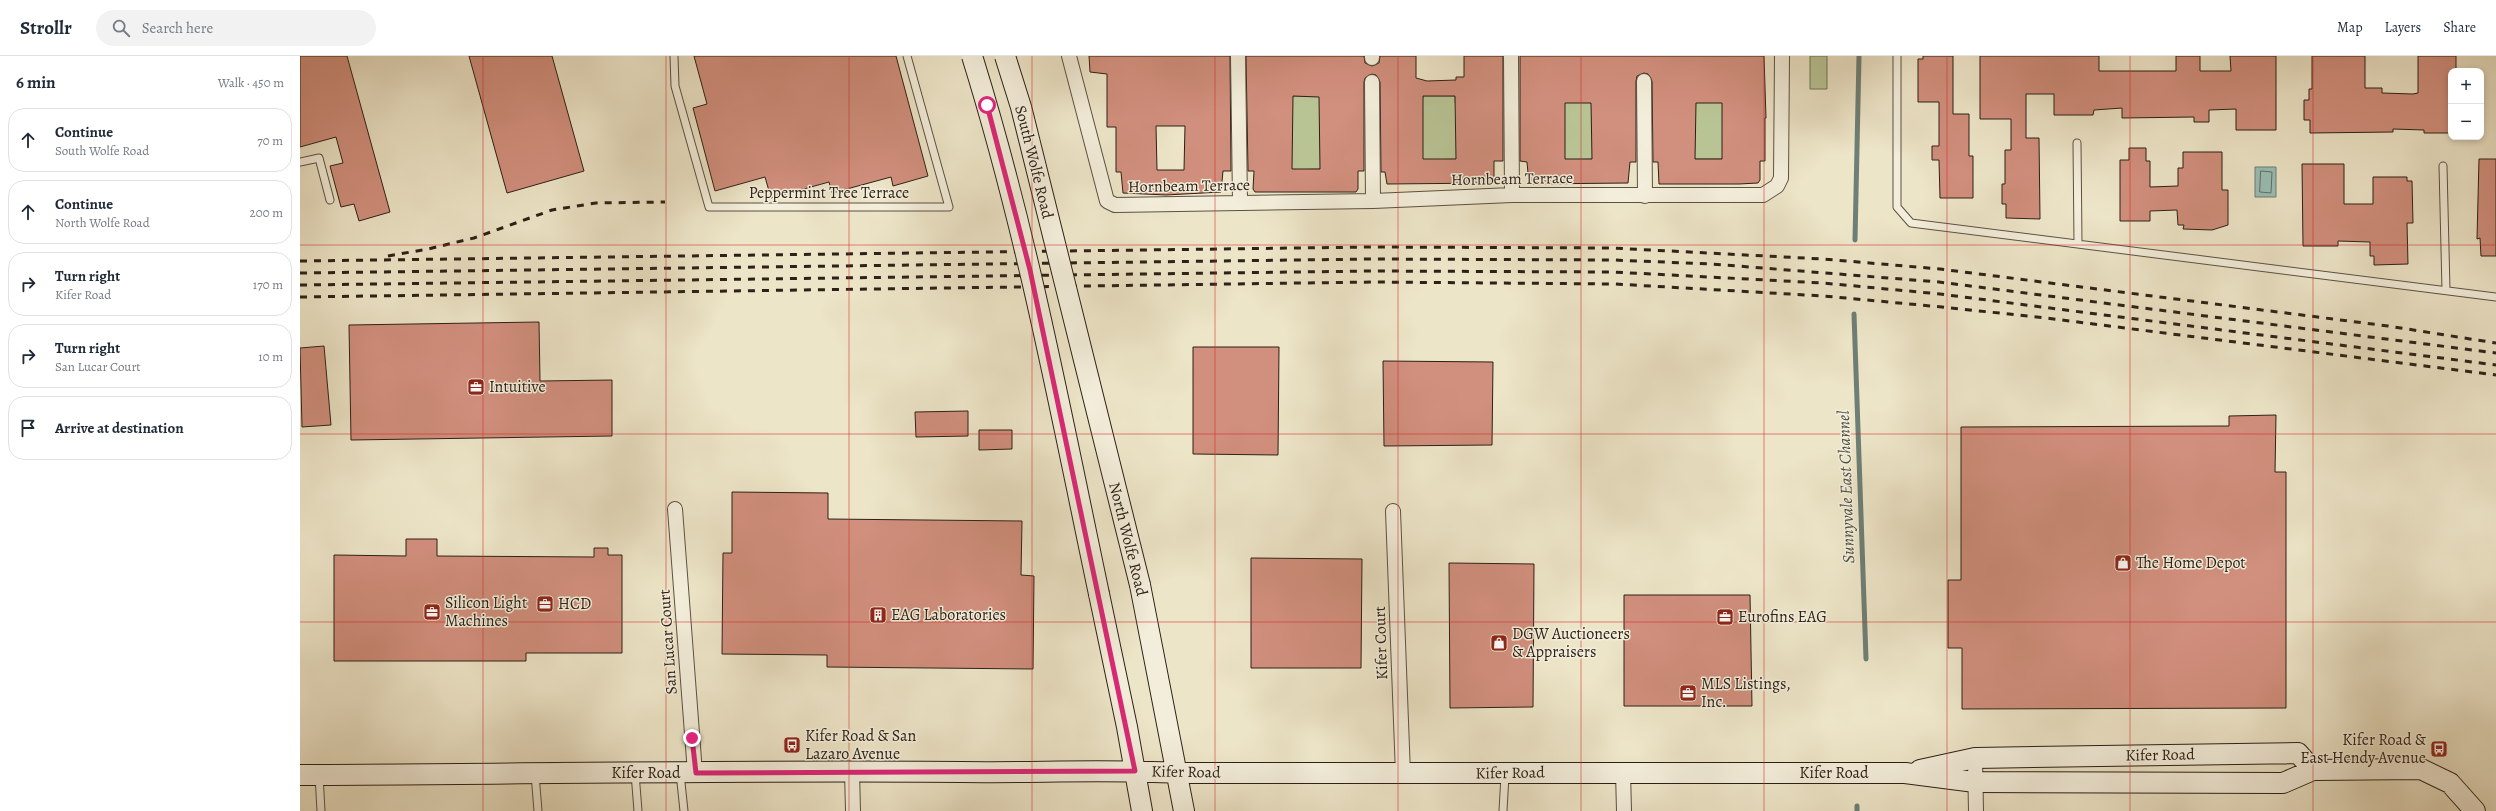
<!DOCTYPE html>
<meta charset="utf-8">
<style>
body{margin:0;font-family:Alegreya,serif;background:#f2f2f3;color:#1f2937}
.controls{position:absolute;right:12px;top:12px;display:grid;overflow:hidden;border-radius:8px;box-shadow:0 2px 6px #0003}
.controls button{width:36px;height:36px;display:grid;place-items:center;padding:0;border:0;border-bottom:1px solid #e0e1e3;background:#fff;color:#1f2937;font:20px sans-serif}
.stop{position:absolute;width:12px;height:12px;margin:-9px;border:3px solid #db2777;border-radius:50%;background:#fff}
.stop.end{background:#db2777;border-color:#fff;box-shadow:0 1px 4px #0008}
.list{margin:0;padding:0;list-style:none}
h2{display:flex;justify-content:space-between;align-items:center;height:52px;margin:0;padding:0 16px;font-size:17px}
h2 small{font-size:13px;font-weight:400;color:#747a83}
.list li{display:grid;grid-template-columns:26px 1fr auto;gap:12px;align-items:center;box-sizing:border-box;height:64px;margin:0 8px 8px;padding:0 8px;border:1px solid #e0e1e3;border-radius:16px}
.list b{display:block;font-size:15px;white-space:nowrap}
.list p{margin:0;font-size:13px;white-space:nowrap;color:#747a83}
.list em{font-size:13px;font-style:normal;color:#747a83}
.icon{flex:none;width:22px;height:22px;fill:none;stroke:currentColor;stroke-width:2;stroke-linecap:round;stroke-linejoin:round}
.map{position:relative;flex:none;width:2196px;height:755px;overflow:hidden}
header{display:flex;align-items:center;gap:24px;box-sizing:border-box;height:56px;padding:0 20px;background:#fff;border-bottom:1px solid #e0e1e3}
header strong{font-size:19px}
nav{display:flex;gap:22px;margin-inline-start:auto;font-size:14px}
.search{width:280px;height:36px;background:#f2f2f3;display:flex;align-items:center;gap:10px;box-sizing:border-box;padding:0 14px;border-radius:22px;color:#747a83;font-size:15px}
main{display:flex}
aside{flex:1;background:#fff}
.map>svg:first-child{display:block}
</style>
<header>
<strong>Strollr</strong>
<div class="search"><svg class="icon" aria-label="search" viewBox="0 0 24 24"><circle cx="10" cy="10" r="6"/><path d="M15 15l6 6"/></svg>Search here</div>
<nav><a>Map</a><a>Layers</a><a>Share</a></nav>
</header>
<main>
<aside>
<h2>6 min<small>Walk · 450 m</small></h2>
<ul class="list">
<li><svg class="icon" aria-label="ahead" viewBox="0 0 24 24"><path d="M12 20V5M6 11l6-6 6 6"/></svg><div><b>Continue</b><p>South Wolfe Road</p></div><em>70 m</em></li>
<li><svg class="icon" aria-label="ahead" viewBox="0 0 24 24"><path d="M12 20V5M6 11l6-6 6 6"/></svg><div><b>Continue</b><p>North Wolfe Road</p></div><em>200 m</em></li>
<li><svg class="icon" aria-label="right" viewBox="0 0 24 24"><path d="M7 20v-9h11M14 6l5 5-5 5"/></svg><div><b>Turn right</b><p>Kifer Road</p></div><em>170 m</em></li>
<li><svg class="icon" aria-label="right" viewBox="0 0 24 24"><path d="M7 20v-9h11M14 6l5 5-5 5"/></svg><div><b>Turn right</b><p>San Lucar Court</p></div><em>10 m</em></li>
<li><svg class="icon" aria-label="arrive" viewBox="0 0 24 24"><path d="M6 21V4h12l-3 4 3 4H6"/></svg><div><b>Arrive at destination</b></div></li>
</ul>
</aside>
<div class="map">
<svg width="2196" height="755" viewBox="0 0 2196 755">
<rect width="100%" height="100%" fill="#ede5c8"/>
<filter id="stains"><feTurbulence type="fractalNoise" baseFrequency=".005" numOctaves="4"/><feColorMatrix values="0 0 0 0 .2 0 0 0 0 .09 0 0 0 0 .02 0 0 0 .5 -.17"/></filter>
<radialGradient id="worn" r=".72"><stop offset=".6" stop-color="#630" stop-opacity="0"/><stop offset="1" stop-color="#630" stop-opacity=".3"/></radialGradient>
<path fill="#b9c495" stroke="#727256" d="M1510,0H1527V33H1510Z
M992,40H1020L1022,113L989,114Z
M1123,40H1155V47H1162V103L1117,104Z
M1265,40H1290L1291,47H1298V103L1259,104L1258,48L1265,47Z
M1396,40L1428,47V103H1390Z"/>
<path fill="#99bfb5" stroke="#6d7f76" d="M1955,111H1976V141H1955Z"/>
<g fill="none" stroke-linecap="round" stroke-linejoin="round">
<path stroke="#627066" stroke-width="1" d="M1961,115L1972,116L1971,137L1960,136Z"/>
<path stroke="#6d7f76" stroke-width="5" d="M1555,184L1559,0
M1554,258L1566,603
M1557,750V755"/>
</g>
<path fill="#d18f7d" stroke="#2c2017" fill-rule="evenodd" d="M0,0H47L90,156L59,165L54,148L41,151L30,110L43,107L36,81L0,91Z
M169,0H252L284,115L207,137Z
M394,0H596L628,120L593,130L591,121L532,137L529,126L471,142L465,121L415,135L393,52L407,48Z
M789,0H930L931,115H923L921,136L866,139L823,137L821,116H816V71H807V18L790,16ZM856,70H885L884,114H857Z
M946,0H1064L1065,7L1072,10L1079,7L1080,0H1116V22L1127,25L1156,24V21H1164V0H1203V105H1194V124H1192V127L1087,128L1085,116H1081L1080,26L1076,19L1072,18L1065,22L1064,26V115H1058V133L1056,136H955L953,133L954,115H948ZM993,40L1019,41L1020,113H992ZM1123,40H1155L1156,103H1123Z
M1220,0H1464L1466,62H1465V105H1460V124L1458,127L1439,128H1359L1358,106H1353L1352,25L1348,18L1344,17L1337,20L1336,25V106H1330L1328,127L1229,128L1227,106L1220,105ZM1265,47H1291L1292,103H1265ZM1396,47H1422V103H1395Z
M1623,0H1653V58H1669V100H1673V142H1640L1639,104H1632V90H1639V46H1618V3H1623Z
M1680,0H1799V15H1876V0H1900V15H1931L1930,0H1976V74H1936V53L1909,54V66H1894V61L1822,62V52L1794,54L1793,59H1754V38H1726V82H1739L1740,163L1706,162V148H1702V128H1705V94H1711V63H1680Z
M2012,0H2065V32H2082V37L2113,38L2118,37V0H2156V15H2151V77H2124V74L2093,73V76L2010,77V64H2004V44H2009V33H2012Z
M1829,92H1846V105H1850V131L1878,130V112H1883V96H1922V134H1928V169L1912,174L1883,173L1884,169H1878L1877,154L1850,155V165H1820V104H1829Z
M2179,103H2196V200H2181L2180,182L2177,183Z
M2002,108H2044V148H2073V121H2107V125H2112L2113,167H2107L2108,208L2074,209V200H2070V186L2038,185V190H2003Z
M239,266L240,325L312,324V380L51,384L49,269Z
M24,290L31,369L2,371L0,292Z
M893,291H979L978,399L893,398Z
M1083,305L1193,306L1192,389L1084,390Z
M668,355V380L616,381L615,356Z
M1976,359L1975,416H1986V652L1662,653V592H1648V524H1661V371L1929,370V360Z
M679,374H712V393L679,394Z
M432,436L528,437V463L722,465L721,519L734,520L733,613L527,611V599L422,598L423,497H432Z
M106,483H137V500L294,501V492H308V499H322V597H226V605H34V499L106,500Z
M951,502L1062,503L1061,612H951Z
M1149,507L1234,508L1233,651L1150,652Z
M1324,539H1450L1452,650H1324Z"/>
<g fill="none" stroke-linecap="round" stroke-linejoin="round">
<g stroke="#5c5143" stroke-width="9">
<path id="service" d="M374,0L375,30L409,151H649L607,0
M1597,0V151L1611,167L2196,241
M1777,87L1778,187
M0,106L19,102L30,144
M2143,110L2146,234
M335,717L338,755
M380,717L384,755
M235,718L238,755
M19,719L21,755
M1203,755L1205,719"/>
</g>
<g stroke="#5c5143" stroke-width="16">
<path id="minor" d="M769,0L807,145L815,149L1073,145L1212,139H1463L1477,130L1481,122L1482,0
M938,0L940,146
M1072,0V2
M1211,0L1212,139
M1344,25L1345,140
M1072,26L1073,145
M375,453L395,717
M1093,455L1103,718
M1675,702L1676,755
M552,715L553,755
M1323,716L1324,755"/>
</g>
<g stroke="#2c2017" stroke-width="22">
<path id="secondary" d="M840,529L884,755
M799,538L827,671L842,755
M1620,714L1675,702L1998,697L2013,714
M0,719C221,718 441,714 662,716C734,717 806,713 878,717H1605L1675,726L1983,727L2013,714L2121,713L2150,727L2175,755"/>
</g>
<use href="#service" stroke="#f3eedb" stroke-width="7"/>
<use href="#minor" stroke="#f3eedb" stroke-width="14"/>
<use href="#secondary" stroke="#f3eedb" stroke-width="20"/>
<path stroke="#2c2017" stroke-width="3" stroke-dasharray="7 7" stroke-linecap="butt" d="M88,200L128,193L174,182L252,154L296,147L365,146
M0,205L1073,191L1312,192L1523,203L1640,213L2088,270L2196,287
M0,217L1073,203L1313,204L1412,208L1639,226L2196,297
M0,229L1072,215L1313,216L1523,227L1640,238L2196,309
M0,241L1074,226L1315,228L1524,240L1642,251L1746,262L2196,319"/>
<g stroke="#2c2017" stroke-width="22" stroke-linecap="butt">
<path id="secondary-bridge" d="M672,0C727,176 761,358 799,538
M705,0L721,51L840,529"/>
</g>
<use href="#secondary-bridge" stroke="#f3eedb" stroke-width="20"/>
</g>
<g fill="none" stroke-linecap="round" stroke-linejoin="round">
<path stroke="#db2777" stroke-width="5" d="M392,682L396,717L835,715L730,214L687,49"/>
</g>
<path fill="none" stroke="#d62828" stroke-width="1" stroke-opacity="0.55" d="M183,0V755M366,0V755M549,0V755M732,0V755M915,0V755M1098,0V755M1281,0V755M1464,0V755M1647,0V755M1830,0V755M2013,0V755M0,189H2196M0,378H2196M0,566H2196"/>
<defs>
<g id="office-square" transform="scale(0.9)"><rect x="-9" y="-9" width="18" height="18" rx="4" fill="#8f2418" stroke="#f3eedb"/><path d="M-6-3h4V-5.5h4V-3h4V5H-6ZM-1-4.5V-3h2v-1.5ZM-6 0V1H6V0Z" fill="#fff"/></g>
<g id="shop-square" transform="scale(0.9)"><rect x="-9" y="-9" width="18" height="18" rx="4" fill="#8f2418" stroke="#f3eedb"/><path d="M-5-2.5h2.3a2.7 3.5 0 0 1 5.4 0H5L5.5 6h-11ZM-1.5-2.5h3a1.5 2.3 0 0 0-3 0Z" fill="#fff"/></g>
<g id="building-square" transform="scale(0.9)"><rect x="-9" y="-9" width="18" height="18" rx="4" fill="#8f2418" stroke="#f3eedb"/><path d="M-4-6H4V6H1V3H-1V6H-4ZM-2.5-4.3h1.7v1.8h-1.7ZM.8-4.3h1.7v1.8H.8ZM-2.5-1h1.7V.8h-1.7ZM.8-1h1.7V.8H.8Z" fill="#fff"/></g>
<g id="bus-square" transform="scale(0.9)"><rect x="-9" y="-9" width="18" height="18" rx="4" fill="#8f2418" stroke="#f3eedb"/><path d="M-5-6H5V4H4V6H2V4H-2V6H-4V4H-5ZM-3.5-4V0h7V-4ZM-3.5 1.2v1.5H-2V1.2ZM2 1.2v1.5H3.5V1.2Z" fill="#fff"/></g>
</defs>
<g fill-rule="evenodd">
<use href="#office-square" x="176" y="331"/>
<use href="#shop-square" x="1823" y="507"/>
<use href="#office-square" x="245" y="548"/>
<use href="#office-square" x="132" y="556"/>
<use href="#building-square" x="578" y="559"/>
<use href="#office-square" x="1425" y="561"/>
<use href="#shop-square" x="1199" y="587"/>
<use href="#office-square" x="1388" y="637"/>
<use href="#bus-square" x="492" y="689"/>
<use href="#bus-square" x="2139" y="693"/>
</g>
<g text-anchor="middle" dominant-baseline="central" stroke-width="3" stroke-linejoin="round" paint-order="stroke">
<g font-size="16" fill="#2c2017" stroke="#f3eedb">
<text transform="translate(734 106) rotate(76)">South Wolfe Road</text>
<text transform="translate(1212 123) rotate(-1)">Hornbeam Terrace</text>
<text transform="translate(889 130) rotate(-1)">Hornbeam Terrace</text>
<text x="529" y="137">Peppermint Tree Terrace</text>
<text transform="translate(828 483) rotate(76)">North Wolfe Road</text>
<text transform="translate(368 586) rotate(-94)">San Lucar Court</text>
<text transform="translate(1081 587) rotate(-92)">Kifer Court</text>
<text transform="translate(1860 699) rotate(-1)">Kifer Road</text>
<text transform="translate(886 716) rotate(1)">Kifer Road</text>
<text x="346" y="717">Kifer Road</text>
<text transform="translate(1210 717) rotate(-1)">Kifer Road</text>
<text x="1534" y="717">Kifer Road</text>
</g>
<g font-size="16" fill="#2c2017" stroke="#f3eedb" text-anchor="start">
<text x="189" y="331">Intuitive</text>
<text x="1836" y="507">The Home Depot</text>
<text x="145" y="547">Silicon Light<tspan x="145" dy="18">Machines</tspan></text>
<text x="258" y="548">HCD</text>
<text x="591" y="559">EAG Laboratories</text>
<text x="1438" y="561">Eurofins EAG</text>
<text x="1212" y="578">DGW Auctioneers<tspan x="1212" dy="18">&amp; Appraisers</tspan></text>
<text x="1401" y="628">MLS Listings,<tspan x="1401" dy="18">Inc.</tspan></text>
<text x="505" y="680">Kifer Road &amp; San<tspan x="505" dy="18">Lazaro Avenue</tspan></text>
<text x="2126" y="684" text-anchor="end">Kifer Road &amp;<tspan x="2126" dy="18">East Hendy Avenue</tspan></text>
</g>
<g font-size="17" font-style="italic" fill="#4d5046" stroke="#f3eedb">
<text transform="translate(1546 431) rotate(-92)">Sunnyvale East Channel</text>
</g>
</g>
<rect width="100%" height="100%" filter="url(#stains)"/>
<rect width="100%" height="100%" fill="url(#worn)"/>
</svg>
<div class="controls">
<button>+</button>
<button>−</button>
</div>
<div class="stop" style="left:687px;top:49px"></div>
<div class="stop end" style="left:392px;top:682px"></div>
</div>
</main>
